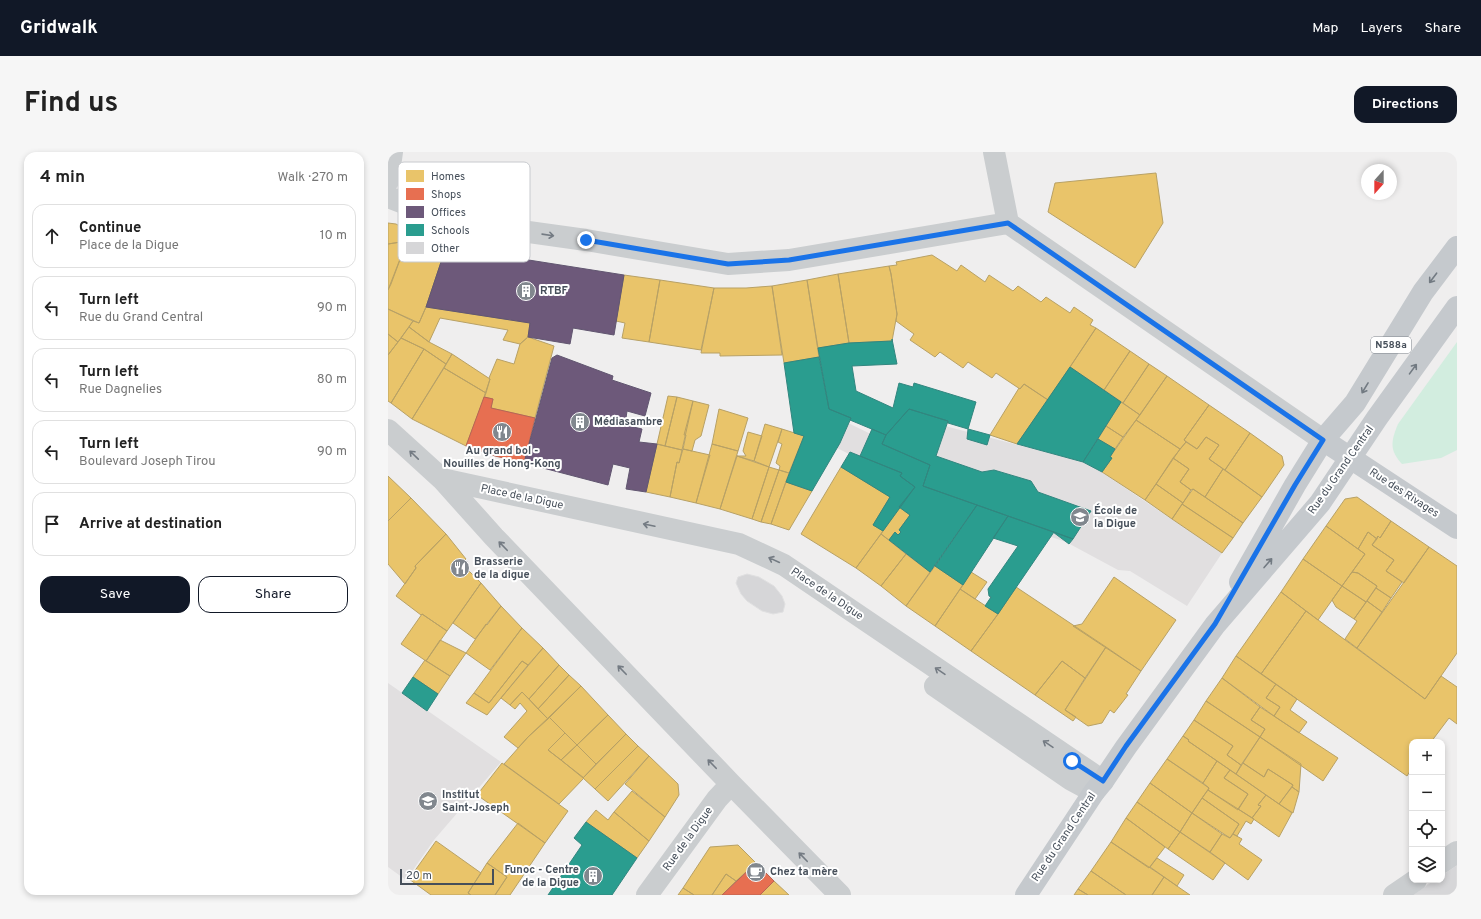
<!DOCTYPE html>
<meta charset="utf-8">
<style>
body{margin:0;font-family:Overpass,sans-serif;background:#f6f6f6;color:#222}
.controls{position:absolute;right:12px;bottom:12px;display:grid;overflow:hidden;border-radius:8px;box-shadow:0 2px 6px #0003}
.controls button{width:36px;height:36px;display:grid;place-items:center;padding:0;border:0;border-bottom:1px solid #e0e0e0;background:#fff;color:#222;font:20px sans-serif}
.compass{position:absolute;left:973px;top:12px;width:36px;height:36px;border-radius:50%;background:#fff;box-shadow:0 2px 6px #0003;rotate:201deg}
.scale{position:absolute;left:12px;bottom:10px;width:94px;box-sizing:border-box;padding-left:4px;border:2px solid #464f5a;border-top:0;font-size:11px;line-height:14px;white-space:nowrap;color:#464f5a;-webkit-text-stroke:3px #fff;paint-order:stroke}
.stop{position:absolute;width:12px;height:12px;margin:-9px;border:3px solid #1a73e8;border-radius:50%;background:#fff}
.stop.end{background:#1a73e8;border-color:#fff;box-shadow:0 1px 4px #0008}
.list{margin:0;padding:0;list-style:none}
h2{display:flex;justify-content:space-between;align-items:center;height:52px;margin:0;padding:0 16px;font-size:17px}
h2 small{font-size:13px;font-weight:400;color:#767676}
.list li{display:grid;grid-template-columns:26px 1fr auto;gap:12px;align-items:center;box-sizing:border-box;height:64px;margin:0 8px 8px;padding:0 8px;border:1px solid #e0e0e0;border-radius:12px}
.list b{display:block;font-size:15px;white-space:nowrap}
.list p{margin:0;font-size:13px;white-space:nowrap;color:#767676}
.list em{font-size:13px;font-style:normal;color:#767676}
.actions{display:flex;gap:8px;padding:12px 16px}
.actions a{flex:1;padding:9px 0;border:1px solid #111827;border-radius:12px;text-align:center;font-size:14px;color:#111827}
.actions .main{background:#111827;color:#fff}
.icon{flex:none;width:22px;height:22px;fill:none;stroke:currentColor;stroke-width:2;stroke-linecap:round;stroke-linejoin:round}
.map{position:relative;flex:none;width:1069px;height:743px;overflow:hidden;border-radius:12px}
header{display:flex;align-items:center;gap:24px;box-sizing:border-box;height:56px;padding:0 20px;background:#111827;color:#fff}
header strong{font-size:19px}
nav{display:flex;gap:22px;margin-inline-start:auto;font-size:14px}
.intro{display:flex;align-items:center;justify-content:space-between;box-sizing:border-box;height:96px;padding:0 24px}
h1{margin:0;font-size:28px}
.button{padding:10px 18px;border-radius:12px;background:#111827;color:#fff;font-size:14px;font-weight:700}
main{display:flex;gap:24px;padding:0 24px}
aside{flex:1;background:#fff;border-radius:12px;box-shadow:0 2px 6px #0003}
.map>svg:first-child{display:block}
</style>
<header>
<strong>Gridwalk</strong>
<nav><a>Map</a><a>Layers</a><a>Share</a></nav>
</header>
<div class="intro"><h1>Find us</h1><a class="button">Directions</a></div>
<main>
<aside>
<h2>4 min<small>Walk · 270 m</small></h2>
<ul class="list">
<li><svg class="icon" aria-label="ahead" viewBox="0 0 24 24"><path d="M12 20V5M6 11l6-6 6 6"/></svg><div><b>Continue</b><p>Place de la Digue</p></div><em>10 m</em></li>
<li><svg class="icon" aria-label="left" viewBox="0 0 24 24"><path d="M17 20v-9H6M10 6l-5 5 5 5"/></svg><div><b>Turn left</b><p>Rue du Grand Central</p></div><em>90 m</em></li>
<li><svg class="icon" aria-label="left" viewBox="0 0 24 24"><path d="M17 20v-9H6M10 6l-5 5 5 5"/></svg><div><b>Turn left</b><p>Rue Dagnelies</p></div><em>80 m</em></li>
<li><svg class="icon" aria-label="left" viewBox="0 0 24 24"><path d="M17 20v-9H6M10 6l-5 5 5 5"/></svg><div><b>Turn left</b><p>Boulevard Joseph Tirou</p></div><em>90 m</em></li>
<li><svg class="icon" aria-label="arrive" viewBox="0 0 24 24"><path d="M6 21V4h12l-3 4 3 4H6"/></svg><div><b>Arrive at destination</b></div></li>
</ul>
<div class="actions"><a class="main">Save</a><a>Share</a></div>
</aside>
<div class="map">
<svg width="1069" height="743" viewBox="0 0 1069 743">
<rect width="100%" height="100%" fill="#efeeee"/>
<path fill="#e1dfe0" d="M458,270L491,286L553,273L700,311L834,401L799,454L742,419L730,418L678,390L529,339L505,324L447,295Z
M0,531L113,610L46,688L18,728L0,715Z"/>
<path fill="#d2eddf" d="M1069,190V298L1053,306L1014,312C1001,298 1003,289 1010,272Z"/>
<path fill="#e9c46a" stroke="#b8a165" d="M768,21L775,71L747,116L660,60L667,31Z
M0,71L8,72L17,77L19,89L0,92Z
M19,89L3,132L0,138V92Z
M19,89L58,95L38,155L31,171L0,157V138Z
M544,103L569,119L573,113L597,130L601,123L625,139L630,134L653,150L658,145L682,161L686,155L705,168L702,173L708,176L660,248L636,232L632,237L608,221L604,226L580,210L575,216L552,200L547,205L522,188L526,182L508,169L509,162L503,122L501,114L509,113L508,110Z
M501,114L503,122L509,162L504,189L461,191L450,122Z
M450,122L461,191L430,196L419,128Z
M236,123L272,128L261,190L234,186L237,171L228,169Z
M272,128L326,136L313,198L261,190Z
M419,128L431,205L396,211L384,134Z
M384,134L394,203L332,204V201H313L326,136H358Z
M38,155L142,171L140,185L132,192L115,188L120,178L52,166L41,190L21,175L25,169L31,171Z
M0,157L25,169L10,190L0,182Z
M21,175L41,190L64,202L58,212L36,197L13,186Z
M708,176L742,199L716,238L682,215Z
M0,182L10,190L0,203Z
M140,185L166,194L147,266L103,256L105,247L96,245L102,227L101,226L109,207L126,212L132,192Z
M13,186L36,197L3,251L0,249V203Z
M36,197L58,212L24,267L3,251Z
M742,199L761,212L735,251L716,238Z
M64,202L102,227L98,241L56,216Z
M761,212L779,224L752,263L735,251Z
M56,216L98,241L78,294L24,267Z
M779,224L821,253L796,288L798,290L792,297L748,268Z
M636,232L660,248L629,292L602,283L631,236L632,237Z
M280,244L289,245L277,294L269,292Z
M289,245L305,249L294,298L277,294Z
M305,249L321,253L313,284L307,288L304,299L295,297L298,283H296Z
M733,250L752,263L735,285L718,274Z
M821,253L862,281L837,318L821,307L831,293L818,285L809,297L796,288Z
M331,257L360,266L350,299L324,292Z
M748,268L792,297L757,348L714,320L724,306L722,305Z
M377,272L394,277L381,315L366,309Z
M718,274L735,285L727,297L710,287Z
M394,277L416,284L401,321L391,318L392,314L388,311L394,292L390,290Z
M360,280L374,284L366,309L349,304H358L355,299Z
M862,281L894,304L896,313L874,345L837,318Z
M818,285L831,293L821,307L835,317L817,345L805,337L803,338L792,330L801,317L785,306L798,290L809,297Z
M269,292L294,298L291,311L289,310L282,345L258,340Z
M324,292L350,299L332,357L308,351Z
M295,297L322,303L308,351L282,345L289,310L291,311Z
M349,304L381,315L364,367L332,357Z
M785,306L801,317L792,330L803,338L795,351L768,332Z
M381,315L391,318L373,370L364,367Z
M453,315L502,345L485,373L495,379L468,416L413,382Z
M835,317L874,345L855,371L817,345Z
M391,318L401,321L383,372L373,370Z
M0,324L23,346L0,369Z
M398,330L424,339L401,378L383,372Z
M768,332L795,351L784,367L757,348Z
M805,337L855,371L845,386L794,352Z
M969,345L1003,369L992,386L990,384L989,387L980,380L970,397L938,374L957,347Z
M23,346L58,382L27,414L28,416L17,432L0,412V369Z
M794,352L845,386L834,401L784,367Z
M511,355L522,363L511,378L513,380L510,383L507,380L501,388L493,382Z
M1003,369L1041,395L1016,431L998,419L1006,408L984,393L990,384L992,386Z
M938,374L977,402L954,434L915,407Z
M980,380L989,387L984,393L1006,408L998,419L1014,430L1003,446L988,436L989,434L970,421L964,420L977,402L970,397Z
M58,382L78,407L73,411L93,431L59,479L34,462L33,463L8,444L28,416L27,414Z
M493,382L518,402L493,434L468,416Z
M1041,395L1069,414V501L1037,547L969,496Z
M518,402L542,420L518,454L493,434Z
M915,407L954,434L930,468L893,440Z
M547,414L575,433L547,474L518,454Z
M583,420L599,430L587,447L572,437Z
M964,420L970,421L989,434L978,450L954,434Z
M726,425L788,468L753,519L685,474L694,472Z
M93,431L113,454L87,487L65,471Z
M954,434L978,450L966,467L948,455L944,448Z
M628,435L718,495L697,526L674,509L647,543L583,499L610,462Z
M988,436L1003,446L994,460L979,449Z
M572,437L610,462L583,499L547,474Z
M893,440L918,459L873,522L848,504Z
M979,449L994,460L969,496L957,487L969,469L966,467Z
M113,454L134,476L102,518L78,501L98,472L99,473Z
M918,459L1037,547L1053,524L1069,535V572L1061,566L1043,590H1024V616L1019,624L873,522Z
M34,462L59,479L38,509L13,492Z
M134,476L155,496L140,513L134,509L101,551L86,541Z
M52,488L78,501L62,524L38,509Z
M718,495L753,519L738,542L740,543L726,561L722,558L714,571L700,574L677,558Z
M155,496L171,513L141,547L134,540L122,553L113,546Z
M848,504L888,532L878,546L892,555L886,564L834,526Z
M37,508L62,524L50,542L25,525Z
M134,509L140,513L99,563L78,551L86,541L101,551Z
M674,509L697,526L677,558L688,565L685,569L647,543Z
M171,513L181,523L150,557L141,547Z
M181,523L193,534L160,567L150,557Z
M834,526L872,555L863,568L877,577L872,585L818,549Z
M888,532L909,547L902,558L919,570L911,581L886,564L892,555L878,546Z
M193,534L220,563L189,593L161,565Z
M134,540L160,567L140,585L130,596L116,585L139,559L132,551L127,557L122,553Z
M818,549L872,585L853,613L839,603L845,594L806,568Z
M872,555L950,606L935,629L872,585L877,577L863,568Z
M220,563L238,582L208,612L189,593Z
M161,565L177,581L160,598L196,626L171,652L116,612L140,585Z
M806,568L845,594L839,603L853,613L848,622L800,589L801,588L795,584Z
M177,581L189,593L173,608L160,598Z
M238,582L250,594L207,637L195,626Z
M795,584L801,588L800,589L829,609L815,631L779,607Z
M872,585L913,612L911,640L904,635L905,633L880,617L876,625L855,611Z
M189,593L208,612L195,626L173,608Z
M250,594L261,604L220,649L207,637Z
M261,604L290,632L291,643L277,665L237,632Z
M779,607L821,636L804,661L762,631Z
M829,609L842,618L836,626L860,642L850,658L820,638L821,636L815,631Z
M114,611L180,659L157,691L89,643Z
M855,611L876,625L880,617L905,633L891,652L848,622Z
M842,618L878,643L870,653L873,654L864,666L850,657L860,642L836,626Z
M762,631L804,661L792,680L749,650Z
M904,635L911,640L905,661L891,652Z
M820,638L866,667L863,672L858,669L849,684L845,682L851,672L814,646Z
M244,639L277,665L261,689L226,660Z
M878,643L904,661L891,685L864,666L873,654L870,653Z
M814,646L851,672L842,686L804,661Z
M749,650L792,680L780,697L738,666Z
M208,658L220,668L226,660L261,689L249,706L198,670Z
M804,661L834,682L822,700L792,680Z
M738,666L777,695L761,716L723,690Z
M130,671L157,691L122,743H107L119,725L99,711Z
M792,680L837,711L825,728L780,697Z
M834,682L842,686L845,682L854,687L851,692L874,708L860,728L822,700Z
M48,689L93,721L80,741L83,743H43L21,727Z
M723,690L776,725L764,743H738L703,719Z
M350,693L368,711L348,729L338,722L324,743H306L295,736L322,695Z
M769,706L796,723L789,734L762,715Z
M99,711L119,725L107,743H83L80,741Z
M703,719L738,743H700L690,737Z
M338,722L348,729L334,743H324Z
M776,725L786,732L802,743H764Z
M386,729L401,743H372Z
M295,736L306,743H290Z
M690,737L700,743H686Z"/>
<path fill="#e76f51" stroke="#b76554" d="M96,245L105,247L103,256L147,266L136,311L107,304L78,294Z
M368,711L386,729L372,743H334Z"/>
<path fill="#6d597a" stroke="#615670" d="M58,95L236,123L226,183L185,176L182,192L140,185L142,171L38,155Z
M169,203L225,224L224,228L263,241L257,264L239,259L237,273L254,277L251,290L269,292L258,340L238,337L242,316L225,312L220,333L136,311L164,206Z"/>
<path fill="#2a9d8f" stroke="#32867f" d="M504,187L509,212L464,214L468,239L505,256L511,231L525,235L526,231L588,250L580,277L560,271V269L521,257L498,283L462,268L463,266L441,257L430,196L461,191L504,189Z
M431,205L441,257L463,266L452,291L424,339L398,330L416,284L406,281L396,211Z
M682,215L733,250L695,310L629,292Z
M521,257L560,269L548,304L594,320L606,318L643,329L650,340L703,359L685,387L535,334L542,313L494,292L498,283Z
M484,277L498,283L494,292L542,313L535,334L589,353L542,420L501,388L507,380L510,383L513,380L511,378L522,363L511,355L527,335L512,324L514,321L472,304Z
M580,277L602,283L599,293L579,287Z
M710,287L727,297L722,305L724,306L714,320L695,310Z
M462,300L514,321L512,324L527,335L495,379L485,373L502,345L453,315Z
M589,353L620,364L575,433L547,414Z
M620,364L666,380L610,462L597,454L603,445L601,444L600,437L630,394L605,386Z
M665,380H666L685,387L681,392Z
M25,525L50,542L39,559L14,541Z
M198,670L249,706L224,743H160L194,693L186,686Z"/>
<path fill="#d6d6d8" stroke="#e0e0e1" d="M359,422L371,425L386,434L394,444L397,452L395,460L385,462L374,459L359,449L353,442L348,431L350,425Z
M1069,713V743H1025L1046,728H1054V723Z"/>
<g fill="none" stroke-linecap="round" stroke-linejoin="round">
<path stroke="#cacdcf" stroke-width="22" d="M606,0L620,71
M0,29L4,0
M0,45L62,69L198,88L340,112L401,108L620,71
M620,71L935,288
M0,278L54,327L106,385L343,632L452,743
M54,327L351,392L396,413L715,629
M547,534L682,627L706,640
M1054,710L1069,700
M259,743L329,647L343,632
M1006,743L1028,728"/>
<path stroke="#c5c9cd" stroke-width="22" d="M935,288L1069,376
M852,430L907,333L935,288L967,251L1035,140L1069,95
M638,743L706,640L715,629L738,595L827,473L932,351L989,266L1069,155"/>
</g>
<defs><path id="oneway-shaft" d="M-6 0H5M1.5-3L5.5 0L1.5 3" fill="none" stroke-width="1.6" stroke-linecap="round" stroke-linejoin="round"/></defs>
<g stroke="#747b83">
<use href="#oneway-shaft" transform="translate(160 83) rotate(8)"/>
<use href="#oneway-shaft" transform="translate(26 303) rotate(-136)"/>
<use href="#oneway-shaft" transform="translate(261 373) rotate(-168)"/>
<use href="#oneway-shaft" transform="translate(115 394) rotate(-134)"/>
<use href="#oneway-shaft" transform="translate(386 408) rotate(-155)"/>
<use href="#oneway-shaft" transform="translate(234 518) rotate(-134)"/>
<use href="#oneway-shaft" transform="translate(552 519) rotate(-146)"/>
<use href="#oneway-shaft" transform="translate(660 592) rotate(-146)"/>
<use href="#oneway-shaft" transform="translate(324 612) rotate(-134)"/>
<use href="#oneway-shaft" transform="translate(415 705) rotate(-134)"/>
</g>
<g stroke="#727a82">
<use href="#oneway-shaft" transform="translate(1045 126) rotate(127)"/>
<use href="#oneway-shaft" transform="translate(1025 217) rotate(-54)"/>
<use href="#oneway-shaft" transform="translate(977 236) rotate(121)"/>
<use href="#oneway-shaft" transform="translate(880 411) rotate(-49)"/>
</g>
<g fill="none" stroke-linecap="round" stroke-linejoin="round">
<path stroke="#1a73e8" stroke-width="5" d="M198,88L340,112L401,108L620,71L935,288L907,333L827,472L738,594L715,629L684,609"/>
</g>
<defs>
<g id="building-disc" transform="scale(1)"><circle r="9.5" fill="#81878e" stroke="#fff"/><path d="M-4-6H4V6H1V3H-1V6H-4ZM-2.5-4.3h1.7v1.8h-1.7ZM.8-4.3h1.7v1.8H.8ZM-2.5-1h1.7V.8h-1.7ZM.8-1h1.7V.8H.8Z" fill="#fff"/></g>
<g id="restaurant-disc" transform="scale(1)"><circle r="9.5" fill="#81878e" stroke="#fff"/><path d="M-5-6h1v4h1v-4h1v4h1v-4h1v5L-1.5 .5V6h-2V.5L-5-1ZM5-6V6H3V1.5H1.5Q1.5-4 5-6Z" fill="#fff"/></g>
<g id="school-disc" transform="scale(1)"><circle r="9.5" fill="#81878e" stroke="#fff"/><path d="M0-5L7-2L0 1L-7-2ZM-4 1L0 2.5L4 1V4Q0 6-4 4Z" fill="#fff"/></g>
<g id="cafe-disc" transform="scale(1)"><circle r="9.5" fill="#81878e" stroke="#fff"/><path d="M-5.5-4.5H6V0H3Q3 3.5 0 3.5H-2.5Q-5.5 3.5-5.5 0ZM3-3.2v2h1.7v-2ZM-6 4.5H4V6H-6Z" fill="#fff"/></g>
</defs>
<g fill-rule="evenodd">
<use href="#building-disc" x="138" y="139"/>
<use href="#building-disc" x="192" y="270"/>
<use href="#restaurant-disc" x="114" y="280"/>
<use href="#school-disc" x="692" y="365"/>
<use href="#restaurant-disc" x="72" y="416"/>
<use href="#school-disc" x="40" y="649"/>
<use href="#cafe-disc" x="368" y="720"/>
<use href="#building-disc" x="205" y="724"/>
</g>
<g text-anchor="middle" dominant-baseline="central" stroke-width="4" stroke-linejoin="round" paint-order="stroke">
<rect fill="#fff" stroke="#7e848c" stroke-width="1" x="983" y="185" width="40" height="16" rx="3"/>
<g font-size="10" font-weight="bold" fill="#464f5a">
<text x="1003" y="193">N588a</text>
</g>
<g font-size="11" font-weight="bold" fill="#464f5a" stroke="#fff" text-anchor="start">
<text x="152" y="139">RTBF</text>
<text x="206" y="270">Médiasambre</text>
<text x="114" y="299" text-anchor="middle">Au grand bol -<tspan x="114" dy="13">Nouilles de Hong-Kong</tspan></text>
<text x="706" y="359">École de<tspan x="706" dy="13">la Digue</tspan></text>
<text x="86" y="410">Brasserie<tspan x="86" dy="13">de la digue</tspan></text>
<text x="54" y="643">Institut<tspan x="54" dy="13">Saint-Joseph</tspan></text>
<text x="191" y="718" text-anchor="end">Funoc - Centre<tspan x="191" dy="13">de la Digue</tspan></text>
<text x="382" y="720">Chez ta mère</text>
</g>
<g font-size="11" fill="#464f5a" stroke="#fff">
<text transform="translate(953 318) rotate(-55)">Rue du Grand Central</text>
<text transform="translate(1016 341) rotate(33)">Rue des Rivages</text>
<text transform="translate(134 345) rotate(12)">Place de la Digue</text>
<text transform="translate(439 442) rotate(34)">Place de la Digue</text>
<text transform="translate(676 685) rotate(-56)">Rue du Grand Central</text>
<text transform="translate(300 687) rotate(-54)">Rue de la Digue</text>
</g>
</g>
<rect x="10" y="10" width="132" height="100" rx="6" fill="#fff" stroke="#c8cace" stroke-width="1"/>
<rect x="18" y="18" width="18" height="12" fill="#e9c46a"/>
<rect x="18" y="36" width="18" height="12" fill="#e76f51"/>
<rect x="18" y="54" width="18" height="12" fill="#6d597a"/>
<rect x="18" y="72" width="18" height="12" fill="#2a9d8f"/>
<rect x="18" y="90" width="18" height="12" fill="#d6d6d8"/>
<g font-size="11" fill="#464f5a">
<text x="43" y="28">Homes</text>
<text x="43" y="46">Shops</text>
<text x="43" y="64">Offices</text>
<text x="43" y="82">Schools</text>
<text x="43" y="100">Other</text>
</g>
</svg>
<div class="controls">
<button>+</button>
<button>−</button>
<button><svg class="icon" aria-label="locate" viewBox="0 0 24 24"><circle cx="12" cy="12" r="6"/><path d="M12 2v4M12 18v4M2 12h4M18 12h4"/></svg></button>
<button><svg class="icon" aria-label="layers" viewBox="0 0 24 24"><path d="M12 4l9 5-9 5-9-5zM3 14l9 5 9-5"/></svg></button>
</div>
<svg class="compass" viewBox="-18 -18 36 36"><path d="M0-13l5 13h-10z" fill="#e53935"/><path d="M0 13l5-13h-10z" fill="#767676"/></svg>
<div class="scale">20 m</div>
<div class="stop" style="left:684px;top:609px"></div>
<div class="stop end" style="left:198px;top:88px"></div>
</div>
</main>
